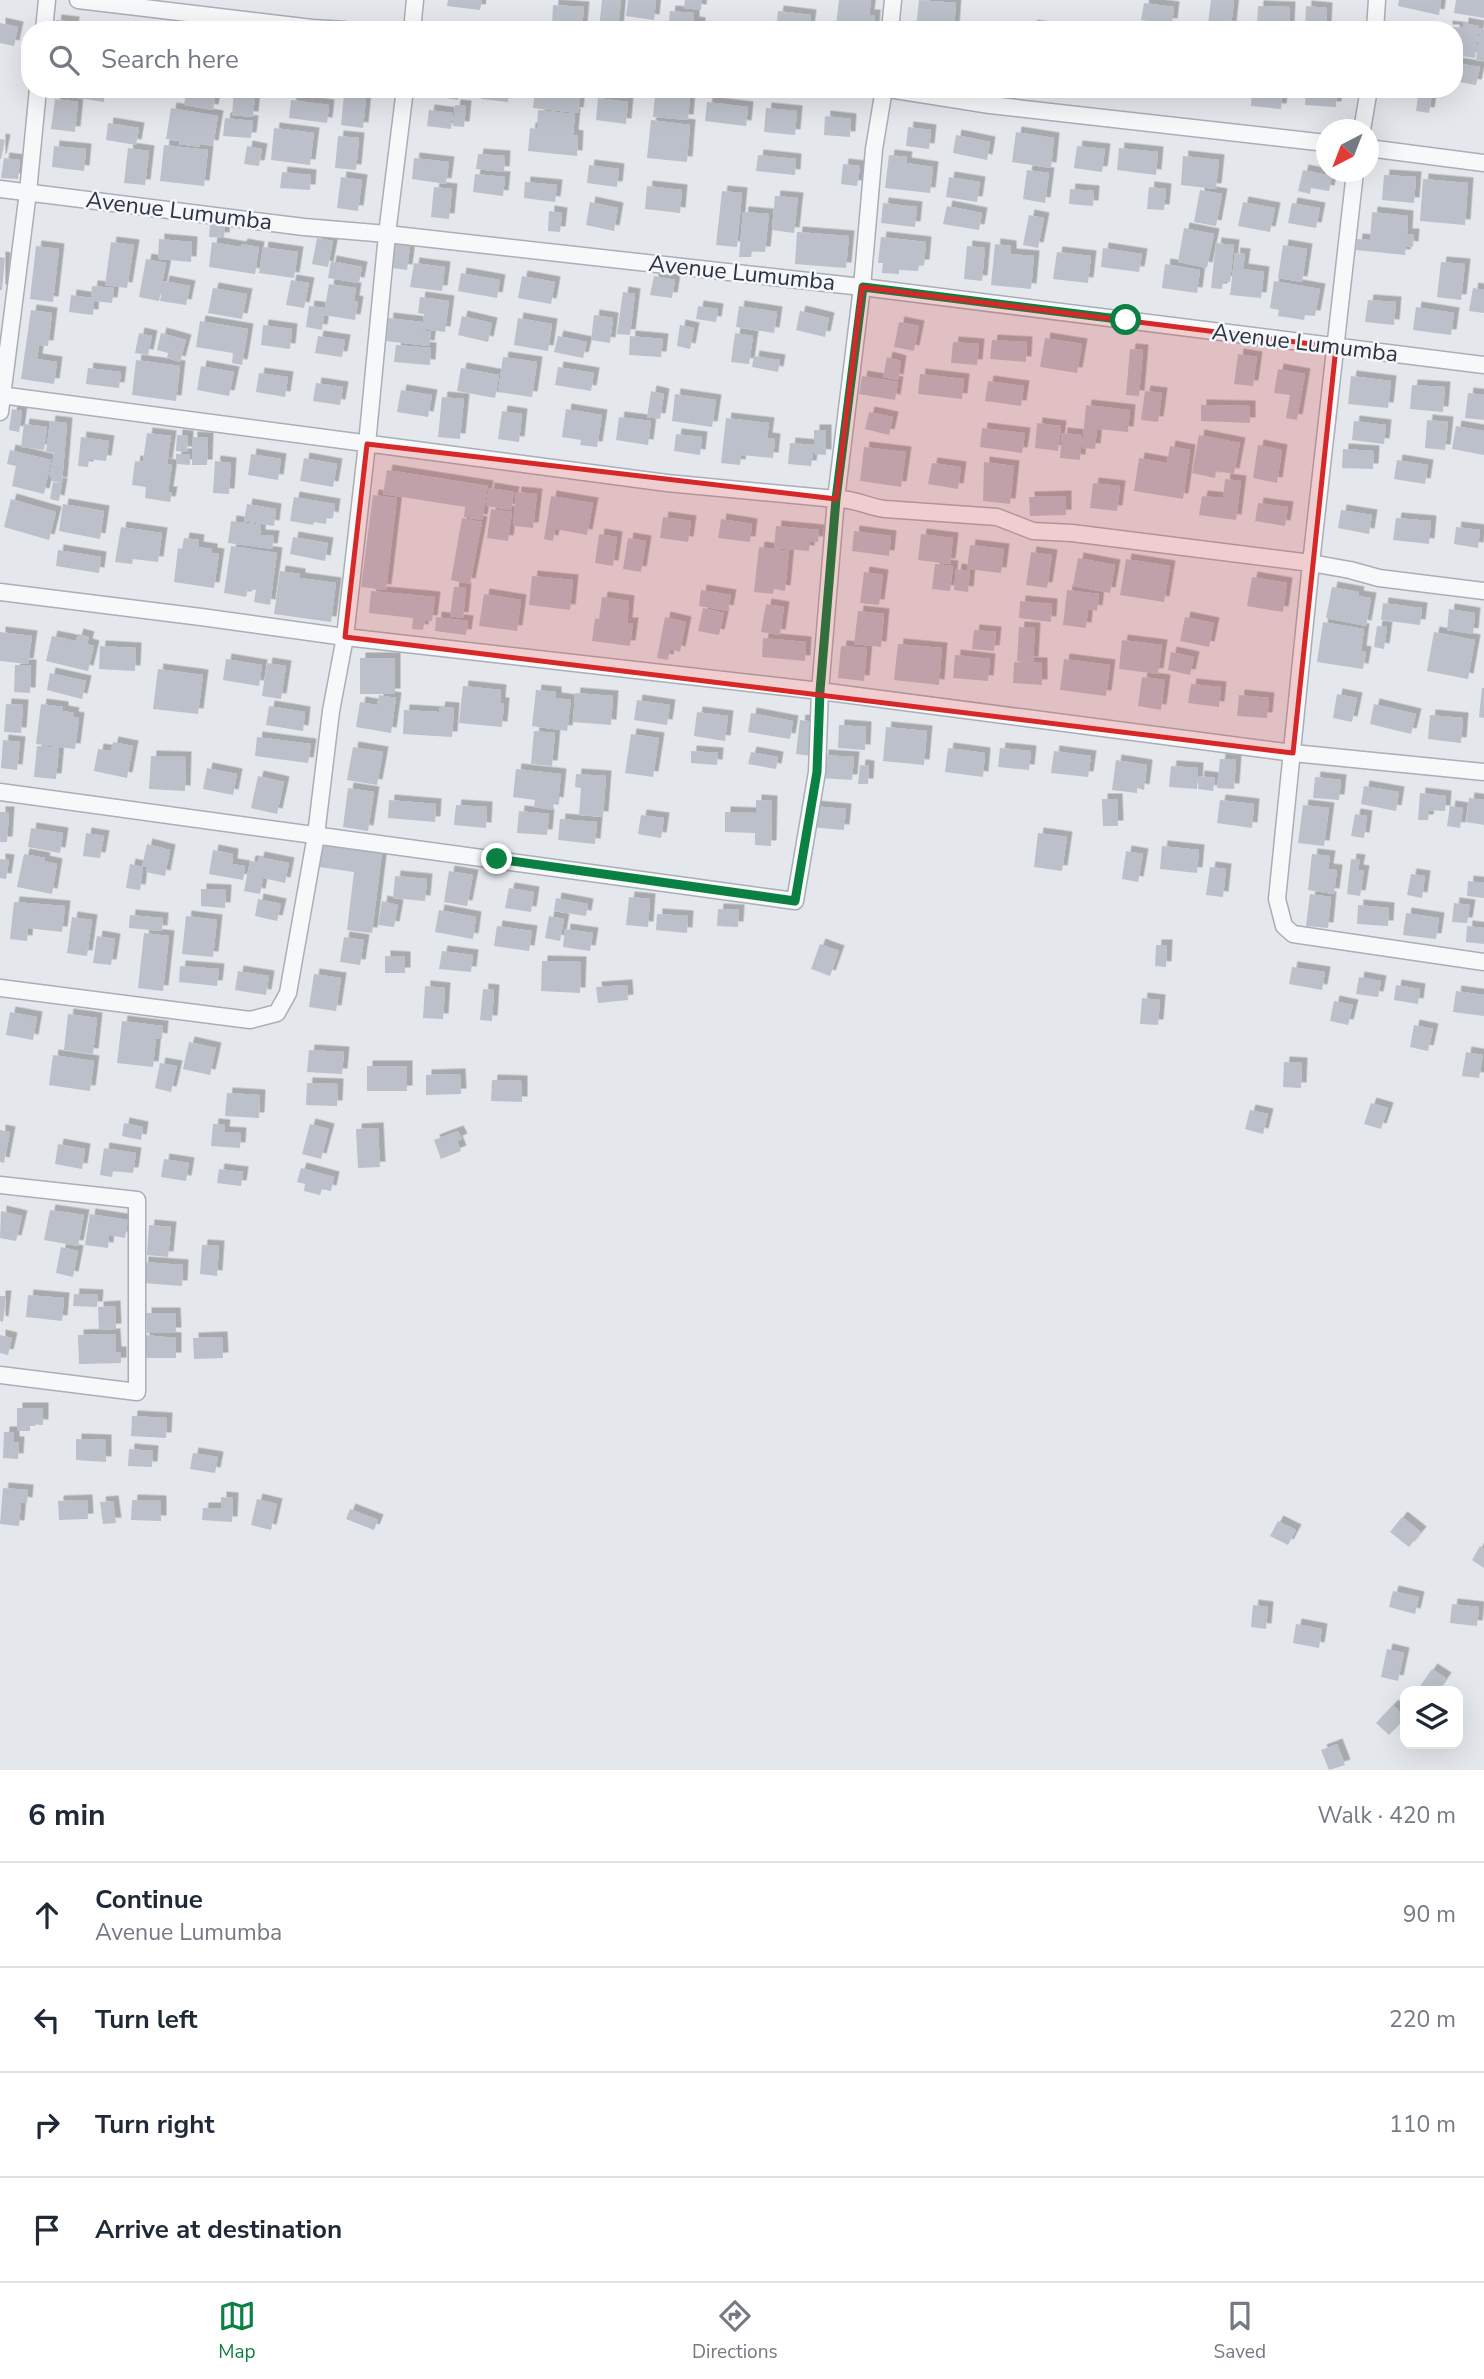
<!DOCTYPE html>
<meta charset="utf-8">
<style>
body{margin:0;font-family:"Nunito Sans",sans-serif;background:#f6f6f7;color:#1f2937}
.controls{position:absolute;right:21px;bottom:21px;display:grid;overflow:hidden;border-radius:14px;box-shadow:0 7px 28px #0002}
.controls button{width:63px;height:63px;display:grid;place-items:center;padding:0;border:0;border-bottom:2px solid #e0e1e3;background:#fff;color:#1f2937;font:35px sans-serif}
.compass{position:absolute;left:1316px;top:119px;width:63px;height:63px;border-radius:50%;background:#fff;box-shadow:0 7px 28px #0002;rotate:222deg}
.stop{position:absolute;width:21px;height:21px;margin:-16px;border:5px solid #0b8043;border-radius:50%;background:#fff}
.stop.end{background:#0b8043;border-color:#fff;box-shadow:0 2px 7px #0008}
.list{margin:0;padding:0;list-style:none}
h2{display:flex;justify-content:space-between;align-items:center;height:91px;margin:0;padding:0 28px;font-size:30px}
h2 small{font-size:23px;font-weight:400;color:#747a83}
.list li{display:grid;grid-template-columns:46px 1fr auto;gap:21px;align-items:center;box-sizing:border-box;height:105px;padding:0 28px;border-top:2px solid #e0e1e3}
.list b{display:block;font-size:26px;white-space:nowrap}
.list p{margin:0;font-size:23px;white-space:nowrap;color:#747a83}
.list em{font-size:23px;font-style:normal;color:#747a83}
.icon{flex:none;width:38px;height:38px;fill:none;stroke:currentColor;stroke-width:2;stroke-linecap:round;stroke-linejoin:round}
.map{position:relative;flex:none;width:1484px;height:1770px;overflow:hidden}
.search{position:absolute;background:#fff;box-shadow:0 7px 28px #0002;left:21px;right:21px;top:21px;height:77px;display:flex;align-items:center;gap:18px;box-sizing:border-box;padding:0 24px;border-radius:28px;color:#747a83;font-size:26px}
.sheet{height:511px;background:#fff}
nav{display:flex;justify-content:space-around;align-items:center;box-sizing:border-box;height:98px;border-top:2px solid #e0e1e3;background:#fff;font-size:19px;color:#747a83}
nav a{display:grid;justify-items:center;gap:4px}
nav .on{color:#0b8043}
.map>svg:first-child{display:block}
</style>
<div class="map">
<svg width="1484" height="1770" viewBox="0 0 1484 1770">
<defs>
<filter id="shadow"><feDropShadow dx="5.5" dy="-5.5" stdDeviation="0" flood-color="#0004"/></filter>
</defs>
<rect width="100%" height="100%" fill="#e4e7ec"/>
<path fill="#bbc0ca" filter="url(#shadow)" d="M448,0H482L480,10L447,6Z
M602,0H621L618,30L599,29Z
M628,0H656L654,20L626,16Z
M685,0H702L701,10L684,8Z
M839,0H871L869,15H875L874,30L836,25Z
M919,0L956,3L954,30L916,29Z
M1211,0H1234L1231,27L1208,24Z
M1399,0H1441L1439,15L1398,6Z
M1456,0H1484V18L1454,13Z
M1144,3L1174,7L1172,24L1141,20Z
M553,5L584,7L582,28L552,26Z
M1258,6L1290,7L1289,27L1257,26Z
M1306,6L1327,8L1326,30H1305Z
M670,11L694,13V22L700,23V30H668Z
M778,11L811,15L809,30H776Z
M56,20L74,22L73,30H55Z
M0,23L18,27L14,46L0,43Z
M1463,23L1479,26L1475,58L1454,55V30H1447V26L1463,28Z
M1032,25L1048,28V30H1031Z
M1480,28L1484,29V61L1476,60Z
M1456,63L1480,67L1476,85L1454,81Z
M51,89H105L104,102L50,94Z
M110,89H140V94L110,91Z
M162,89H178L177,95L161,92Z
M187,89L216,91L213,110L184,105Z
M234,89H269V94L234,91Z
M438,89H459L458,100L446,98L447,92Z
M482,89H509L508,102L481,99Z
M535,89H581L578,113L533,108Z
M1104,89H1120L1119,94L1104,92Z
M1156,89H1173L1172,97L1156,95Z
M1183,89H1230L1229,98L1183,92Z
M1252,89H1283L1281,109L1251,106Z
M1306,89L1337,91L1336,107L1305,105Z
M1419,89H1433L1429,113L1416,111Z
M234,92L255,94L253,117L232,115Z
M344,95L366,98L363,128L341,125Z
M655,95L690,98L688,120L653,117Z
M598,98L628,102L626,124L596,120Z
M55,99L78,102L75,132L51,129Z
M291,100L329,105L327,123L289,118Z
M707,102L748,107L746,126L705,121Z
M455,105L466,106L464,127L453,126Z
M171,108L218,116L213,146L200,144V147L179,144L180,141L166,139Z
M766,108L797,111L795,135L764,132Z
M429,110L453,113L451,129L427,126Z
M538,110L575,114L573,135L578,136L577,156L528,151L530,128L537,129Z
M825,116L851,119L850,137L824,135Z
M225,118L253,121L251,138L223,136Z
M651,120L690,125L687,162L647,158Z
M108,123L139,128L136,145L106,140Z
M908,127L931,130L929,149L906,146Z
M274,128L314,133L310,165L271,160Z
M1016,132L1054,138L1051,168L1012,162Z
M956,135L990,142L987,160L953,153Z
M338,136L359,138L356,170L335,168Z
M0,139L5,140L1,159H0Z
M164,145L208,150L204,186L160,181Z
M54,146L86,149L84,171L52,167Z
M247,146L262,149L259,166L244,164Z
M1077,146L1105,149L1102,172L1074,168Z
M128,148L149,151L145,185L124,183Z
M1119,148L1158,152L1156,175L1117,170Z
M478,154L505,156L504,172L476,169Z
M758,155L796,159L795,175L756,171Z
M889,155L907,157L906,163L933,167L930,193L885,188Z
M1183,156L1219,160L1216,189L1181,185Z
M4,158L20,160L18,179L1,178Z
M414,158L449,162L446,184L412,179Z
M843,164L860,166L857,186L841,184Z
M589,165L619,169L617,187L587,183Z
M1027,170L1049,173L1045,203L1023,199Z
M1303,170L1332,176L1329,191L1311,188L1310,194L1298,191Z
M282,172L311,175L310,190L280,188Z
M475,174L505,177L503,196L473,192Z
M1384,175L1416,177L1414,203L1382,200Z
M341,177L362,180L358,211L337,208Z
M949,177L980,182L977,202L946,197Z
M1423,179L1468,183L1465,225L1420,221Z
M525,182L557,185L555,202L524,198Z
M647,186L682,190L680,213L645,209Z
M434,187L452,189L449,219L431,217Z
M1149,187L1166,189L1164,210L1147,209Z
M1070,189L1094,191L1093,206L1069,204Z
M1200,190L1222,194L1216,226L1194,222Z
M722,191L742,193L737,247L716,245Z
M775,196L798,198L794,233L772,230Z
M590,202L618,208L614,231L586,225Z
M1243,202L1275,208L1270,232L1238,226Z
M883,203L917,207L915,227L881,223Z
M1292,203L1320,208L1316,228L1288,223Z
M947,206L982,213L979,230L943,224Z
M549,211L562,213L560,232L548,231Z
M743,212L769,214L765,252L752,251L751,257H739Z
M1372,212L1408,216L1407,234H1414L1413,247L1406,246L1405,255L1356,250L1357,239L1370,240Z
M1029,215L1044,218L1038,248L1023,245Z
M210,225L225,226L224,238L209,237Z
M1184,228L1214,234L1207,268L1178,262Z
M797,232L849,236L846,268L795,264Z
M881,237L926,242L924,265H919L918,271L899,270V274L882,273L883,263H878Z
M317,238L333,241L328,267L312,264Z
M159,239L192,242L191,262L158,259Z
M111,242L134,245L127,288L105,285Z
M212,242L241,247L242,244L259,247L255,274L209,267Z
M1216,243L1234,245L1230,282L1223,281L1222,289L1211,288Z
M395,244L410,246L407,270L392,268Z
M995,244L1011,246V254L1034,256L1031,289L991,285Z
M1283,245L1307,249L1302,282L1278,278Z
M36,246L59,249L53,302L30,299Z
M967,246L985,248L982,281L964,279Z
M263,247L298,252L294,278L259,273Z
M1103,248L1142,254L1139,272L1101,267Z
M1057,252L1091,256L1088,283L1053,279Z
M1235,253L1245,254L1243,269L1264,272L1261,298L1230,295Z
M0,257L5,258L2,290H0Z
M146,259L166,263L159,301L139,297Z
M331,261L362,267L359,283L328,278Z
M1441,262L1465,264L1461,300L1437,297Z
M414,263L445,267L442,291L410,287Z
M1165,264L1200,270L1197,293L1162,288Z
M461,273L500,280L497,298L458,291Z
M522,276L555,282L551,304L518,298Z
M654,276L675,280L672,298L650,295Z
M291,280L309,283L304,308L286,305Z
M164,281L190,286L186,305L160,301Z
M1274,281L1320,289L1315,316L1305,315L1304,320L1278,316L1279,310L1270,308Z
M329,284L356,288L354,301L358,302L355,320L324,315L322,330L306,327L309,306L325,308Z
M92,286L114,288L112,303L94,301L93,315L69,312L71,295L91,298Z
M213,288L247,294L242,319L208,313Z
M1473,288L1484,290V313L1469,311Z
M623,292L635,294L630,335L617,334Z
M420,297L449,301L445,332L422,329L424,314L418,313Z
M1368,300L1396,302L1394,325L1365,322Z
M698,306L718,309L716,322L696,319Z
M739,306L777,312L774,333L736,327Z
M1416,307L1454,313L1451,335L1413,330Z
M31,310L52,313L48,346L39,345L37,359L57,362L54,384L21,379Z
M800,311L829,318L825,337L796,330Z
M594,315L613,318L610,343L591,340Z
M462,316L492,323L488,342L458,335Z
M388,318L422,322L421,330L431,332L429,346L386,341Z
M518,318L552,324L548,351L514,345Z
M200,321L248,329L242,365L232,363L233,353L196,347Z
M899,322L919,326L914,351L894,347Z
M263,325L292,329L290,349L261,345Z
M680,325L694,328L690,349L677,346Z
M139,333L152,336L148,355L135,353Z
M161,333L186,340L180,362L167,358L168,353L157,350Z
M735,333L753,336L749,364L731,362Z
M318,336L345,340L342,357L315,353Z
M558,336L587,342L583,358L554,352Z
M630,336L663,339L661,357L629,355Z
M1045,338L1082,344L1077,373L1040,367Z
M992,340L1027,342L1026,362L990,359Z
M953,342L979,344L977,365L951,363Z
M396,345L431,348L430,365L394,362Z
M1130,349L1143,350L1139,396L1126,395Z
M1238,354L1257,357L1253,386L1234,384Z
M754,356L780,360L778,372L752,367Z
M503,357L537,362L532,397L498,392Z
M887,357L901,361L898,380L883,377Z
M136,360L180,366L176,401L132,395Z
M201,366L234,372L229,396L197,390Z
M558,367L594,373L591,391L555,385Z
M88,368L121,372L119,388L86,384Z
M461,368L499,375L495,398L457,391Z
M1278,369L1305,374L1297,420L1286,418L1290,395L1274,393Z
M259,373L288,377L285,397L256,392Z
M920,374L964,379L962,399L918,394Z
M862,376L898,382L895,400L859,394Z
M1351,376L1391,381L1388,408L1348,404Z
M988,381L1024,386L1021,406L985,401Z
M316,383L343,387L340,405L313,401Z
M1412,385L1445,387L1443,412L1410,409Z
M401,390L432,395L428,417L397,412Z
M651,391L664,394L660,419L647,417Z
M1145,391L1162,393L1158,422L1141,420Z
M1468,393L1484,395V420L1465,418Z
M675,394L716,400L712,427L672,421Z
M442,397L464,399L460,439L438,437Z
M1086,405L1130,410L1128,432L1097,429L1095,449L1082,448Z
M1201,405L1250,406V423L1201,421Z
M12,409L22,411L19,432L9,430Z
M566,409L602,415L597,447L580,445L581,440L562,437Z
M502,411L522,414L519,442L498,439Z
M869,412L893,417L889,435L865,429Z
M619,417L651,421L648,445L616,440Z
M726,418L769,423L767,438L775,439L773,458L741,455L740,465L721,463Z
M1427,420L1448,422L1445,450L1425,448Z
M50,421L67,423L62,483L51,481V477H49L54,453L46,452Z
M1354,421L1386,425L1384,444L1352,440Z
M1037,423L1061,426L1058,451L1035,448Z
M24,424L47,427L44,450L21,447Z
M1456,426L1484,431V455L1452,449Z
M982,428L1025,433L1022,453L980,447Z
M814,430H826V455L814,454Z
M147,433L171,436L167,464L143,461Z
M1062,433L1082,435L1080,460L1060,458Z
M676,434L702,437L700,455L674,451Z
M177,435L188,436L187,452L176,451Z
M1199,435L1240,443L1234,474L1216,471L1215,478L1192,473Z
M81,437L109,441L106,461L89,459L88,467L78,466Z
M192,437L208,438L207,465H192Z
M790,443L814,445L811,466L788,464Z
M1258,445L1282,450L1277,483L1253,478Z
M1170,446L1190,450L1183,499L1134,491L1139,458L1167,463Z
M864,447L906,452L901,487L860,481Z
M1343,449L1374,451L1373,469L1342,468Z
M10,450L51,460L44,494L12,486L16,466L7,464Z
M176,454H190V465L176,464Z
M251,454L281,459L278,480L248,475Z
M304,458L337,464L333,487L300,481Z
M1397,460L1428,465L1425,484L1394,479Z
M135,461L172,465L168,492H172L170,502L145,498L146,487L132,485Z
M215,461L231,463L229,494L213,493Z
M984,462L1014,466L1010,504L983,501Z
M932,463L961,467L958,489L928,484Z
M387,470L488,486L482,520L464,517L465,507L383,494Z
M1225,479L1241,481L1236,520L1199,515L1202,496L1223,498Z
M53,482L62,484L59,501L50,499Z
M1093,483L1120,486L1117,511L1090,508Z
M489,488L514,492L511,510L486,506Z
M516,492L537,494L533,528L513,526Z
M373,495L397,498L386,590L361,587Z
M551,496L593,503L587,535L555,529L553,541L544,539Z
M1066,496V515L1030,516L1029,497Z
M294,497L335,504L333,518L327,516L326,524L314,522L313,525L290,521Z
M11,499L56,512L49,540L4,527Z
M1258,503L1288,507L1285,526L1255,521Z
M63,504L104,511L100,539L59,531Z
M247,504L276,509L274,526L244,521Z
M491,509L512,512L508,541L487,538Z
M1341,510L1372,515L1369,534L1338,528Z
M663,517L691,521L688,542L660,538Z
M462,518L482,522L470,584L451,580Z
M1396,518L1431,521L1429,544L1393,540Z
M721,519L752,524L750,542L718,538Z
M231,521L261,525L260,535L274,536L272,549L228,543Z
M776,526L819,530L818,542L810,541L809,551L774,548Z
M121,527L162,533L158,562L133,559L132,564L115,562Z
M1456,527L1480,530L1478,548L1454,544Z
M854,531L891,536L889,556L852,551Z
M599,534L617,537L613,566L595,563Z
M921,534L953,538L950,564L918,560Z
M293,537L328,543L325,561L290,554Z
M184,538L199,540L198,547L212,549V553L219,554L214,588L174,582L178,548L182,549Z
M628,538L646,541L641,572L623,569Z
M970,545L1004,549L1001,573L967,569Z
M231,546L277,553L270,605L254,602L256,590L248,589L246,597L224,593Z
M759,547L789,551L785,591L774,589L773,594L754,592Z
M58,550L101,557L99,573L56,566Z
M1031,552L1052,555L1047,588L1026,585Z
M1078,558L1115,565L1110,593L1073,586Z
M1126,559L1170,566L1164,602L1120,595Z
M935,564L953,566L950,591L932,589Z
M956,569L970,571L968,592L954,590Z
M280,571L300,574V578L336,583L331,622L274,614Z
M864,572L883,575L879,605L860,603Z
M532,576L573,580L570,610L529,605Z
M1252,577L1287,583L1283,612L1247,606Z
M454,587L466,588L463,618L450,616Z
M1332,587L1359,592L1358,596L1371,598L1366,626L1326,618Z
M701,590L731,595L728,611L699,606Z
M1067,590L1099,594L1097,611L1088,609L1086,628L1063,625Z
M371,591L435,597L432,621L425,620L423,630L412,629L413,618L369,613Z
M484,594L521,600L517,631L479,626Z
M602,597L629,601L627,623H633L630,646L592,641L595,618L599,619Z
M1020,601L1052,604L1051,622L1019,618Z
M1383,603L1422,608L1420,625L1381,620Z
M766,604L784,607L780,635L761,632Z
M703,608L724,613L719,635L698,631Z
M1449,609L1475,613L1473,634L1447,630Z
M858,611L884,614L881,647L854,644Z
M436,617L468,621L466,635L435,631Z
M665,617L686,622L680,652L670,649L668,660L657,658Z
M1185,617L1214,623L1209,647L1180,641Z
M1323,622L1364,629L1361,651L1366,652L1363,669L1317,662Z
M1377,626L1387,627L1384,649L1374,647Z
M1019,627L1035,628L1033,662L1017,661Z
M974,630L996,632L994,651L972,649Z
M0,632L32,636L28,664L0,661Z
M1434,632L1475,640L1468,679L1427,671Z
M78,634L89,637L87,644L94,646L88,671L46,661L52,636L76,641Z
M763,638L806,642L805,661L762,657Z
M1122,640L1162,645L1158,674L1119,669Z
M898,644L942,648L939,685L894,680Z
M100,646L136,648L135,671L99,669Z
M841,646L867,648L864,681L838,678Z
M1171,652L1194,657L1190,675L1168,670Z
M955,655L990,659L988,681L953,678Z
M360,658H395V694H360Z
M226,659L262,665L259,686L223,680Z
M1064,659L1110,665L1106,696L1060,690Z
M1014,662L1042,663V685L1013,683Z
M267,663L286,666L281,699L262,696Z
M15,665H31L30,693L14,692Z
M158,669L203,675L198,714L153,709Z
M50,673L86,681L82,699L47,690Z
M1142,677L1165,680L1161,710L1138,706Z
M1191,684L1221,687L1219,707L1188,703Z
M463,686L501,690L500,703H504L502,727L459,723Z
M1482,688H1484V718L1479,717Z
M536,690L556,692V698L571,700L567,731L532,726Z
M575,693L613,696L611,725L573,722Z
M1337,694L1357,698L1352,722L1333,718Z
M379,695L396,698L391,733L356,727L360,702L377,705Z
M1239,695L1269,698L1267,718L1237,716Z
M637,700L670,705L667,725L634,720Z
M6,704L23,705L21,733L4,732Z
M41,704L63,707V711L74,713L73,717L79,718L75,749L36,744Z
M1374,704L1416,714L1411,734L1370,724Z
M269,706L305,712L303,731L266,725Z
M440,707L454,708L452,737L403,734L404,710L439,712Z
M697,712L728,716L725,741L694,736Z
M751,713L793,721L790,739L748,732Z
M1430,715L1463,718L1461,743L1428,739Z
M800,720L816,722L812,756L796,754Z
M839,725L866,727L865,750L838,748Z
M886,727L927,731L924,765L883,761Z
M534,731L555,733L552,766L531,764Z
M631,734L659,738L653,777L625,773Z
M257,737L311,744L308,763L255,756Z
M3,740L20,742L17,770L1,768Z
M113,742L133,746L127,778L94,771L98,749L111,751Z
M37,746L59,748L56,779L34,777Z
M353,747L383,752L377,785L347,780Z
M948,748L985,753L983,777L945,772Z
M1000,748L1031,751L1029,770L998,767Z
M691,751L718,753L717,765L691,763Z
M1054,751L1091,756L1088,777L1051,773Z
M751,752L778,757L776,769L748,764Z
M823,755L854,757L852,780L821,778Z
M151,756L186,757L185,791L149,789Z
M1220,759L1236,760L1234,789L1217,788Z
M1116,760L1147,765L1144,790L1137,788V793L1112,790Z
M860,765L869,766L868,784H858Z
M1171,766L1198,768L1197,789L1169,787Z
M207,768L237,774L233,795L203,789Z
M516,769L561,774L558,803L554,802L553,810L534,807L535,800L513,797Z
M576,774L606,776L603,817L579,815L581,788L575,787Z
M258,776L284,782L277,814L251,808Z
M1199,776L1215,778L1213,791L1198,789Z
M1315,777L1341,780L1339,800L1313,798Z
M1364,786L1399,792L1396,811L1361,804Z
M348,788L374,792L368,831L343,827Z
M1420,793L1446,796L1445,811L1429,810L1428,820H1418Z
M1469,798L1484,800V825L1466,822Z
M1102,799H1117L1118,826H1103Z
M389,800L436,804L435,822L388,818Z
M756,800L772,801L771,846L755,845V833L725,832V812L756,813Z
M1220,800L1254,804L1252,828L1217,823Z
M456,805L487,807L486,828L454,825Z
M1303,805L1329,808L1324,846L1298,843Z
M813,806L846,809L844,830L811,827Z
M1450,806L1463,808L1460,828L1447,826Z
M519,811L549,814L547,835L517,833Z
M0,812H9L7,842H0Z
M1355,814L1367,816L1364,838L1351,836Z
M641,815L664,818L661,838L638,834Z
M560,819L597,822L595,844L558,840Z
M31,828L63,833L60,853L28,847Z
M86,833L104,836L100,858L83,856Z
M1038,833L1067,837L1062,871L1034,867Z
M147,844L170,850L165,876L146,872L147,867L142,866Z
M322,845L382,853L372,933L347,930L354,872L319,867Z
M1162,846L1199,850L1197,873L1160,869Z
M213,850L233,854L232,864L245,866L243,880L209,874Z
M1126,851L1143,854L1138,882L1122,879Z
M24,854L45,858L44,861L57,864L52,894L17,887Z
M1312,854L1330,856L1328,869L1337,870L1334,894L1308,890Z
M259,857L289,863L285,883L263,878L260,894L244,891L250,861L258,862Z
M0,859L9,860L6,879L0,878Z
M1351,859L1360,860L1358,870L1364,871L1360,896L1347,894Z
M130,864L143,867L140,890L126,888Z
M1210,867L1226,869L1223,897L1206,895Z
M449,871L473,875L467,906L444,902Z
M1411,874L1425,876L1422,898L1407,895Z
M395,876L427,879L425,901L393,898Z
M1468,881L1484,883V898L1467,896Z
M509,888L534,892L531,912L505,908Z
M201,889L226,890L225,908L201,906Z
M1310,894L1331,897L1328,928L1306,926Z
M629,897L650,899L648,927L626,925Z
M556,898L588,904L586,916L554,911Z
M258,899L281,904L277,921L255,916Z
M382,901L398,905L394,927L378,925Z
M14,902L65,906L62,932L28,928L27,941L10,939Z
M1454,903L1470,905L1467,923L1452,922Z
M1358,905L1389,908L1388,926L1357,924Z
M718,909L739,910L738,927L717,926Z
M439,910L476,917L473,939L435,932Z
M1406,913L1439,918L1436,939L1403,935Z
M657,914L688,916L687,933L656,930Z
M130,915L163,918L162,931L129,928Z
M186,916L217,920L213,957L182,954Z
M549,916L564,919L560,941L545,938Z
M72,917L92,920L87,956L67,953Z
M497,926L532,931L529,951L494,946Z
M1467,926L1484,928V944L1466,942Z
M565,929L593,933L590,951L563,947Z
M144,933L169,936L163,991L138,988Z
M97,936L115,939L111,965L93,963Z
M344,937L364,940L360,965L340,962Z
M820,944L839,951L830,976L811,969Z
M1156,945H1167L1166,967L1155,966Z
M442,951L473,955L471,972L439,969Z
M385,956L405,957V973H385Z
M542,961L581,962L580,993L541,991Z
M180,966L219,969L217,986L179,982Z
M1292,967L1325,972L1322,990L1289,984Z
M238,971L269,976L266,995L235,990Z
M314,974L341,978L336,1011L309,1007Z
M1359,977L1381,981L1378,997L1356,994Z
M627,985L628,1000L598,1003L596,987Z
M1396,985L1420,989L1418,1004L1394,1000Z
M425,986L445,988L443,1019L423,1018Z
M483,989L494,990L492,1021L480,1020Z
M1456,991L1484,995V1016L1453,1012Z
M1142,998L1160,1000L1158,1025L1140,1024Z
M1334,1001L1353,1005L1348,1025L1330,1021Z
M10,1012L37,1017L33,1040L6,1035Z
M68,1014L97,1018L93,1054L64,1050Z
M122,1021L163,1026L162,1039L156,1038L153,1067L117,1063Z
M1414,1025L1433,1029L1428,1051L1410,1047Z
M189,1042L216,1048L210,1075L183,1069Z
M309,1050L344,1052L342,1074L307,1072Z
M1466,1052L1483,1055L1479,1078L1462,1076Z
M53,1055L94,1061L90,1091L49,1085Z
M1284,1062L1302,1063L1301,1088L1283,1087Z
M160,1063L177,1066L171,1092L155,1088Z
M367,1066H407V1091H367Z
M460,1074L461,1094L426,1095V1075Z
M492,1080L522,1081V1102L491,1101Z
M307,1083L338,1084L337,1106L306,1105Z
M227,1093L260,1095L259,1118L225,1116Z
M1371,1103L1388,1108L1381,1129L1364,1124Z
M1250,1110L1268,1114L1263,1134L1245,1129Z
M124,1123L143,1127L141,1140L122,1136Z
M213,1124L225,1125L224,1132L241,1133L240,1148L211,1146Z
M310,1124L329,1129L321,1159L302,1154Z
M378,1128L380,1167L358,1168L356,1129Z
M0,1130L10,1132L4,1163L0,1162Z
M458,1131L462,1139L457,1141L461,1151L441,1159L434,1140Z
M58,1144L85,1149L82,1169L55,1164Z
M104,1148L136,1153L133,1173L113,1171L112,1177L100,1175Z
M164,1159L189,1163L186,1181L161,1177Z
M301,1168L334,1177L331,1191L322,1189L320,1195L304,1191L305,1184L297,1182Z
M219,1169L243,1172L241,1186L217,1183Z
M50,1210L84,1215L78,1246L44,1240Z
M1,1211L22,1216L16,1241L0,1238Z
M90,1214L128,1220L125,1238L109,1235L108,1248L85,1245Z
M149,1225L171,1227L168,1257L147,1255Z
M202,1245L219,1246L217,1276L200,1274Z
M61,1247L78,1251L73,1277L56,1273Z
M143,1262L183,1265L182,1286L142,1283Z
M74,1294L98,1295L97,1307L73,1306Z
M28,1295L64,1298L62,1321L26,1317Z
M0,1296H6L3,1322L0,1321Z
M115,1306L116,1329L99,1330L98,1307Z
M146,1313H175L176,1333H147Z
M115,1334L116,1352H121V1363L79,1364L78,1335Z
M0,1335L12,1338L8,1355L0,1353Z
M144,1335L176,1338V1358H144Z
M222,1337L223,1358L194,1359L193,1338Z
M17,1408H43V1425L30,1424V1431H17Z
M132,1416L167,1418L166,1438L131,1436Z
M4,1432H14V1442H19L18,1459L3,1458Z
M76,1439L106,1440V1462L76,1460Z
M129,1449L153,1451L152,1467L128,1466Z
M193,1453L218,1457L215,1473L190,1469Z
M3,1488L28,1490L27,1503L21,1502L19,1526L0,1524Z
M221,1497L233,1498L232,1522L202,1520L203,1508H221Z
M257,1499L277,1504L271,1530L251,1525Z
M87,1500L88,1519L59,1520L58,1501Z
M132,1500L161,1501V1521L131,1520Z
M113,1501L116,1523L103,1524L100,1502Z
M350,1509L378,1520L374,1530L346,1519Z
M1402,1517L1421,1532L1409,1547L1390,1532Z
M1278,1521L1296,1530L1288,1545L1270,1536Z
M1480,1546L1484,1549V1568L1472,1560Z
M1393,1591L1419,1597L1415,1614L1389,1607Z
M1452,1604L1479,1607L1477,1626L1450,1623Z
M1253,1605L1268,1607L1266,1629L1251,1627Z
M1296,1624L1322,1629L1319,1648L1293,1643Z
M1387,1649L1404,1653L1398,1681L1381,1677Z
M1432,1669L1446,1678L1437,1691H1424L1419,1688Z
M1393,1705L1405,1718L1389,1735L1376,1723Z
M1337,1744L1345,1765L1329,1770L1321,1750Z"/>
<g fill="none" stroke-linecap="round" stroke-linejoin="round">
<g stroke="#a9aeb7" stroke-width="19">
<path id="street" d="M78,0L312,28L345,30
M44,30L47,0
M412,30L415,0
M890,30L893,0
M1375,30L1377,0
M889,89L990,105L1326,143
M1362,130L1369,89
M1368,148L1484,163
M1355,172L1311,563L1277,899L1284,926L1293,934L1484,962
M0,189L304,227L387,234L862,287L1484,365
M0,395L667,483L836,499C854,498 867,507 885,509L997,517L1033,531L1072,533L1311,563L1350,570L1379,578L1484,591
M0,412L28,192L38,89
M0,592L201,617L345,637L820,691L1293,753L1484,772
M0,792L795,901L817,772L820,691L836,499L862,287L874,149L884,89
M0,988L250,1020L277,1013L288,993L316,835L331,711L345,637L367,444L387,234L405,89
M0,1185L137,1200V1392L0,1375"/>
</g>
<use href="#street" stroke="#f7f8fa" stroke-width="16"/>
</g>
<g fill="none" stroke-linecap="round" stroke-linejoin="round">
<path stroke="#0b8043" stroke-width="9" d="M497,859L795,901L817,772L820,691L836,499L863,287L1126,320"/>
</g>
<path fill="#d62828" fill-opacity="0.2" stroke="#d62828" stroke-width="5" stroke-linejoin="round" d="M862,287L1336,347L1293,753L345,637L367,444L836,499Z"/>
<g text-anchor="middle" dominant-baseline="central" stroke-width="5" stroke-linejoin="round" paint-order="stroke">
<g font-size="23" fill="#2b3445" stroke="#f4f6f9">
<text transform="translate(179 211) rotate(7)">Avenue Lumumba</text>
<text transform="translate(742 273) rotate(6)">Avenue Lumumba</text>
<text transform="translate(1305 343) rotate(7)">Avenue Lumumba</text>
</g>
</g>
</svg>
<div class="controls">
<button><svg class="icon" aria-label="layers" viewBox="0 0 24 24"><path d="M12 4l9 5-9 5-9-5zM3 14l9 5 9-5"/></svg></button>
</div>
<svg class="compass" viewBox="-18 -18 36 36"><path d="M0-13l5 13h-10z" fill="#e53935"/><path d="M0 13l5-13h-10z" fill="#747a83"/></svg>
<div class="stop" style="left:1126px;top:320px"></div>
<div class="stop end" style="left:497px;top:859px"></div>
<div class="search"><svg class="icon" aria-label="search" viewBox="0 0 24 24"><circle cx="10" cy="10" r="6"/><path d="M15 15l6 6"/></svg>Search here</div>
</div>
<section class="sheet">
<h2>6 min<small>Walk · 420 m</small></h2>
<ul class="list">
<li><svg class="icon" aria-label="ahead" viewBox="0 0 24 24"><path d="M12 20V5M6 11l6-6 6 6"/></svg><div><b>Continue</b><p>Avenue Lumumba</p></div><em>90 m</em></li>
<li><svg class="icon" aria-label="left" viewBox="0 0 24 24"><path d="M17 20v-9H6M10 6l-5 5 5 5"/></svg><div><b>Turn left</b></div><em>220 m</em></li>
<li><svg class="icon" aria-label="right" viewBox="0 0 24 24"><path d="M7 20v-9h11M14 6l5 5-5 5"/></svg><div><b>Turn right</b></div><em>110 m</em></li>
<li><svg class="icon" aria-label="arrive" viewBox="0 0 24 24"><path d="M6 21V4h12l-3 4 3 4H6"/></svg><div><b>Arrive at destination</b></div></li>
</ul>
</section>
<nav>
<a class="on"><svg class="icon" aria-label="map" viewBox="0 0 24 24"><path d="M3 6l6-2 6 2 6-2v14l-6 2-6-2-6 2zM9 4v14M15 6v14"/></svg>Map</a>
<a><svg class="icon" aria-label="directions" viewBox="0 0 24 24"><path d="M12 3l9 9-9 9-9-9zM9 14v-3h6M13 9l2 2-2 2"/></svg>Directions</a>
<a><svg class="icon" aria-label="saved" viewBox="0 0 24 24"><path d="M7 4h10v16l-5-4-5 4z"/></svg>Saved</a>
</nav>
